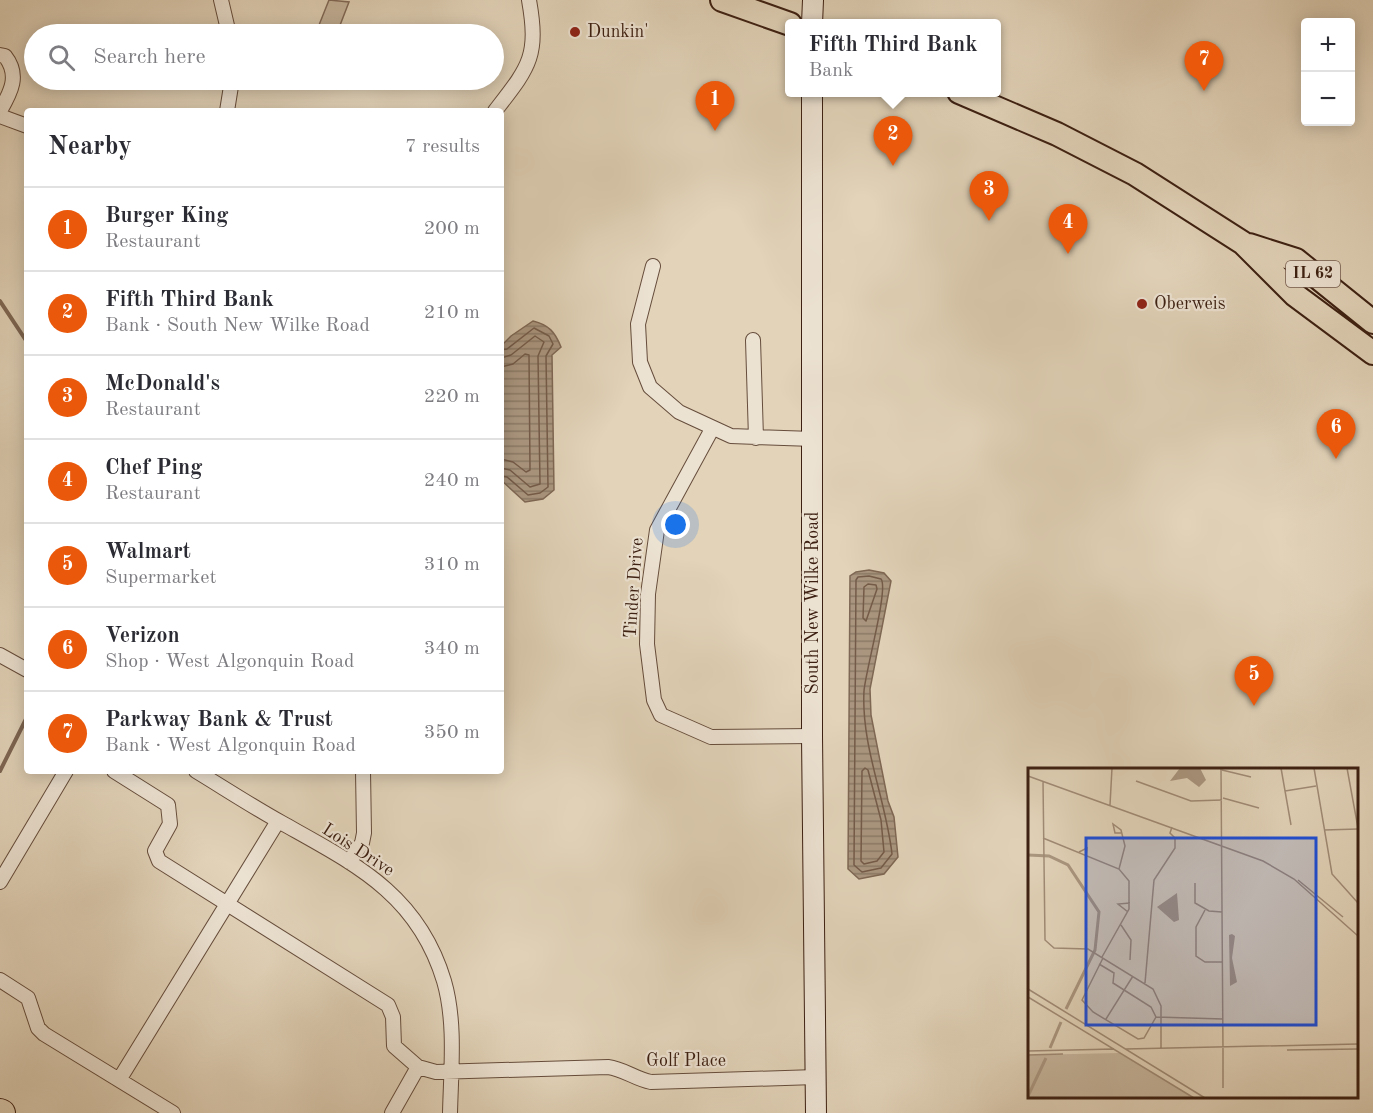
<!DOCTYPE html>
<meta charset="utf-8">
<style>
body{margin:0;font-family:"Old Standard TT",serif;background:#f7f7f7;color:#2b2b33}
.controls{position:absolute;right:18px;top:18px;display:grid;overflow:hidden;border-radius:6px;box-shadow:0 3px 15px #0003}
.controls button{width:54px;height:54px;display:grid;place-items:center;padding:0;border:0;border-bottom:2px solid #e1e1e2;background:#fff;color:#2b2b33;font:30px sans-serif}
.you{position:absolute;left:676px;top:525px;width:21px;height:21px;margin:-15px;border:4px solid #fff;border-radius:50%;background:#1a73e8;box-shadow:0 0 0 9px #1a73e833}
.badge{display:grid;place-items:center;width:39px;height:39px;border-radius:50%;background:#ea580c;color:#fff;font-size:20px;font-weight:700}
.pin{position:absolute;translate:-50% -50px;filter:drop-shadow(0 2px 3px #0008)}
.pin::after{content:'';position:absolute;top:32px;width:21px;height:18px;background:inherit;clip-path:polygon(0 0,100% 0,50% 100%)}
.popup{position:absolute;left:785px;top:19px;width:216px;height:78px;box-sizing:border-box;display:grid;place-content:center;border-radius:6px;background:#fff;filter:drop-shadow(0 2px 4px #0005);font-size:20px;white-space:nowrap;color:#7c7c81}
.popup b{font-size:22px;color:#2b2b33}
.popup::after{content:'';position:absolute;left:50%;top:100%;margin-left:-12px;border:12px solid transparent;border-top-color:#fff}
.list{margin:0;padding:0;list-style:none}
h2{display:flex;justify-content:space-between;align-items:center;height:78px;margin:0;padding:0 24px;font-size:26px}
h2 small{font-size:20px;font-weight:400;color:#7c7c81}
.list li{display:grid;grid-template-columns:39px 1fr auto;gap:18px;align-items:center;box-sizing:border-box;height:84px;padding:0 24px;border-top:2px solid #e1e1e2}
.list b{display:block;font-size:22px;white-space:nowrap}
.list p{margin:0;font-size:20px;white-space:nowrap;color:#7c7c81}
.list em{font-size:20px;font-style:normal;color:#7c7c81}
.icon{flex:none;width:33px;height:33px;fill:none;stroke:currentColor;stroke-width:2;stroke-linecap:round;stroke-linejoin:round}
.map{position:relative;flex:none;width:1373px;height:1113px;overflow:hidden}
.search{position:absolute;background:#fff;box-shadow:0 3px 15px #0003;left:24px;top:24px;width:480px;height:66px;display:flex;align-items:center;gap:15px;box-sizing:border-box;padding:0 21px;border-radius:33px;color:#7c7c81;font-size:22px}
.panel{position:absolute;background:#fff;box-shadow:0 3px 15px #0003;left:24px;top:108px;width:480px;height:666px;border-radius:6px}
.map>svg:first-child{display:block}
</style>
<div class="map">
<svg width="1373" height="1113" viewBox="0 0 1373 1113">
<defs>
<pattern id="water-rules" width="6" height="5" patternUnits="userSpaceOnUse" patternTransform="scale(1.5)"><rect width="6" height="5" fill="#aa9680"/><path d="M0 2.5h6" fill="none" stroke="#8c7a67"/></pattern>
</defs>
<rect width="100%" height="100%" fill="#e2d3b9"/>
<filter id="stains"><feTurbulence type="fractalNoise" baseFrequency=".00333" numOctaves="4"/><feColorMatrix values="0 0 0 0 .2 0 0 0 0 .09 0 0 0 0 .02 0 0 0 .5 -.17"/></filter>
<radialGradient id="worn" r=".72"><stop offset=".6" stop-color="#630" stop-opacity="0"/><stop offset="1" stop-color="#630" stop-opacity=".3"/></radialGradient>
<path fill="#c6b59d" stroke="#826a58" stroke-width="1.5" d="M329,0L349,2L337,33L319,25Z"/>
<path fill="url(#water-rules)" stroke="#7e6754" stroke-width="1.5" d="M533,321C549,325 555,332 561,347L552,355L554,490L543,499L525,502L501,480V346L511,336Z
M869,570L884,573L891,581L870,689L871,715L888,801L894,817L898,857L884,874L859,879L848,869L850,576L856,572Z"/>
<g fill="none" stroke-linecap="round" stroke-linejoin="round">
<path stroke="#745b49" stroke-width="1.5" d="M501,350L507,349L534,328L549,336L553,344L546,356L548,487L540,493L528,495L507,477L501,476
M501,358L511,355L535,336L544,342L538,356L540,484L530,487L510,470L501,468
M501,367L513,364L525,354L529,355L530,470L526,472L513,462L501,459
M869,576L881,579C889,588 865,673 864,691C861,746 886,800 892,854L881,868L862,872L854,865L856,580L858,577Z
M868,584L876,585L877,589L866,621L863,618L864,587Z
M865,768L868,770L881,820L884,852L877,861L864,864L861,861L862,771Z"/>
<path stroke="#7e6754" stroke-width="4" d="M0,301L27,342
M0,771L27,717"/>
<g stroke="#664d3c" stroke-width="16">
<path id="street" d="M221,0L229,34
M0,55L5,56C20,75 11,92 0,111
M227,111L232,80
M495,111C529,67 539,57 529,0
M0,116L27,126
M653,266L638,324L640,362L650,387L679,412L731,436L813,439
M753,340L756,438
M712,429L657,530L648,594L647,644L654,700L661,715L711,737L812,736
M0,655L27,670
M114,771L168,805L170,824L155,851L159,861L388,1005L393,1017L394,1046L418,1067L436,1072L608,1067C624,1069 635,1079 651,1082L816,1077
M196,771C224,788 253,807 282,823C355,864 418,894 444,981C456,1022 451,1070 450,1113
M349,862L362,843L364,833L363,771
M0,882L66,771
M0,980L28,998L38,1028L44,1034L173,1113
M119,1080L278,821
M392,1113L418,1067"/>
</g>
<g stroke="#3d2012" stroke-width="22">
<path id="secondary" d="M812,24L813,0
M812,92V736L816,1113"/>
</g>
<g stroke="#3d2012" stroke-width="26">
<path id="primary" d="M722,0L790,24
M959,92L1057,134L1135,174L1243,243L1295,295L1373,353
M1249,245L1296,260L1373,322"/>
</g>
<g stroke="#3d2012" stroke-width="28">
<path id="highway" d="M0,1112L2,1113"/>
</g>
<use href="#street" stroke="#ece2d2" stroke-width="14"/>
<use href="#secondary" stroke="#ece2d2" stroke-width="20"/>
<use href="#primary" stroke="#e2d3b9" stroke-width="22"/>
<use href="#highway" stroke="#e2d3b9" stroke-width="26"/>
</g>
<g fill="#8f2418" stroke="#ece2d2" stroke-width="2">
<circle cx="575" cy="32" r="6"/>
<circle cx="1142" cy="304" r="6"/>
</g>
<g text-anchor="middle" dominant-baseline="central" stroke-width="4.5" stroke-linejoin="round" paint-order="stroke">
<rect fill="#ece2d2" stroke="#725a4c" stroke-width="1.5" x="1286" y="261" width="54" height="26" rx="4.5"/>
<g font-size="16" font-weight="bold" fill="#3d2012">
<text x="1313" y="274">IL 62</text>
</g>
<g font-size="18" fill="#3d2012" stroke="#ece2d2" text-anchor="start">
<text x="587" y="32">Dunkin'</text>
<text x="1154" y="304">Oberweis</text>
</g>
<g font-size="18" fill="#3d2012" stroke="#ece2d2">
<text transform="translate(634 588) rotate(-86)">Tinder Drive</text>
<text transform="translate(813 603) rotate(-90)">South New Wilke Road</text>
<text transform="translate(358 850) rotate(33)">Lois Drive</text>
<text x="686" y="1061">Golf Place</text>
</g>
</g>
<g transform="translate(1028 768)">
<rect width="330" height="330" fill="#e2d3b9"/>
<path d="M92,285L166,330H0V287Z" fill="#c6b59d"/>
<path d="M90,307L100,309L91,330H54L56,323Z" fill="#c6b59d"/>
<path d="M152,0H172L178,12L171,19L159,10L142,13ZM149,125L151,152L146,154L129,139ZM204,166L207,168L204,190L209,214L202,218L201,167Z" fill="#aa9680"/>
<path fill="none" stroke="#aa9680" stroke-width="3" d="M0,87L21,88L40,97L71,144L67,182L38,241M22,280L33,254M0,328L18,290"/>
<path fill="none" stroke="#a08b76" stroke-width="1.5" d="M193,0L195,283M253,0L263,57M286,0L304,106L330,135M319,0L330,60M194,2L223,9M0,8L235,93L266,111L330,168M15,13L17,172L26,180L60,181L125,221L133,238V280M108,13L163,33L194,32M257,23L288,18M195,30L231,40M82,37L84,0M296,62L330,61M330,63V85M15,70L91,101L101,113V141L74,189M51,84L59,80L58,90M91,101L97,78L93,62L85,56L87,65H93M270,112L315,149M167,115V135L181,143L194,144M177,142L168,159V188L177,194H194M100,144L90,136L102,135M93,157L103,172L102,192M75,190L54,232L65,244L110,271L116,270L128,249M71,196L86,205L85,215L123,239L128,249L195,251M117,215L126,112L147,80V70L142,65L144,59M0,221L177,330M0,229L166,330M78,251L105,208M97,281L330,276M259,282L330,281M0,283L86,281M0,287L35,286M195,320V283"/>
<path fill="#1d4ed8" fill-opacity="0.15" stroke="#1d4ed8" stroke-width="3" d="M58,70H288V257H58Z"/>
<rect width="330" height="330" fill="none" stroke="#3d2012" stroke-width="3"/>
</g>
<rect width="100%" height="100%" filter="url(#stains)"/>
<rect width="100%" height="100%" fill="url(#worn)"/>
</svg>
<div class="controls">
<button>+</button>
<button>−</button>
</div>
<div class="you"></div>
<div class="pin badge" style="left:715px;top:131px">1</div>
<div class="pin badge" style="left:893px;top:166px">2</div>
<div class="popup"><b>Fifth Third Bank</b>Bank</div>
<div class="pin badge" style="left:989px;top:221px">3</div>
<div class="pin badge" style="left:1068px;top:254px">4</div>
<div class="pin badge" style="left:1254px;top:706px">5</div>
<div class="pin badge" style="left:1336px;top:459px">6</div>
<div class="pin badge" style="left:1204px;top:91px">7</div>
<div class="search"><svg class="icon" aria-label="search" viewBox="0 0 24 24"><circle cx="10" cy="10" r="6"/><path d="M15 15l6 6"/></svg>Search here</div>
<section class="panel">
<h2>Nearby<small>7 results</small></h2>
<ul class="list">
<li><span class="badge">1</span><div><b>Burger King</b><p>Restaurant</p></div><em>200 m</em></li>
<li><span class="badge">2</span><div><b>Fifth Third Bank</b><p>Bank · South New Wilke Road</p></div><em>210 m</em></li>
<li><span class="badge">3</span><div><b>McDonald's</b><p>Restaurant</p></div><em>220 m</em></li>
<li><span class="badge">4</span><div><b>Chef Ping</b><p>Restaurant</p></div><em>240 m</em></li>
<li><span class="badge">5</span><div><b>Walmart</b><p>Supermarket</p></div><em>310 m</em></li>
<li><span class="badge">6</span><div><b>Verizon</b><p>Shop · West Algonquin Road</p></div><em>340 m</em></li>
<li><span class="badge">7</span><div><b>Parkway Bank &amp; Trust</b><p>Bank · West Algonquin Road</p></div><em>350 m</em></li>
</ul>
</section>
</div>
